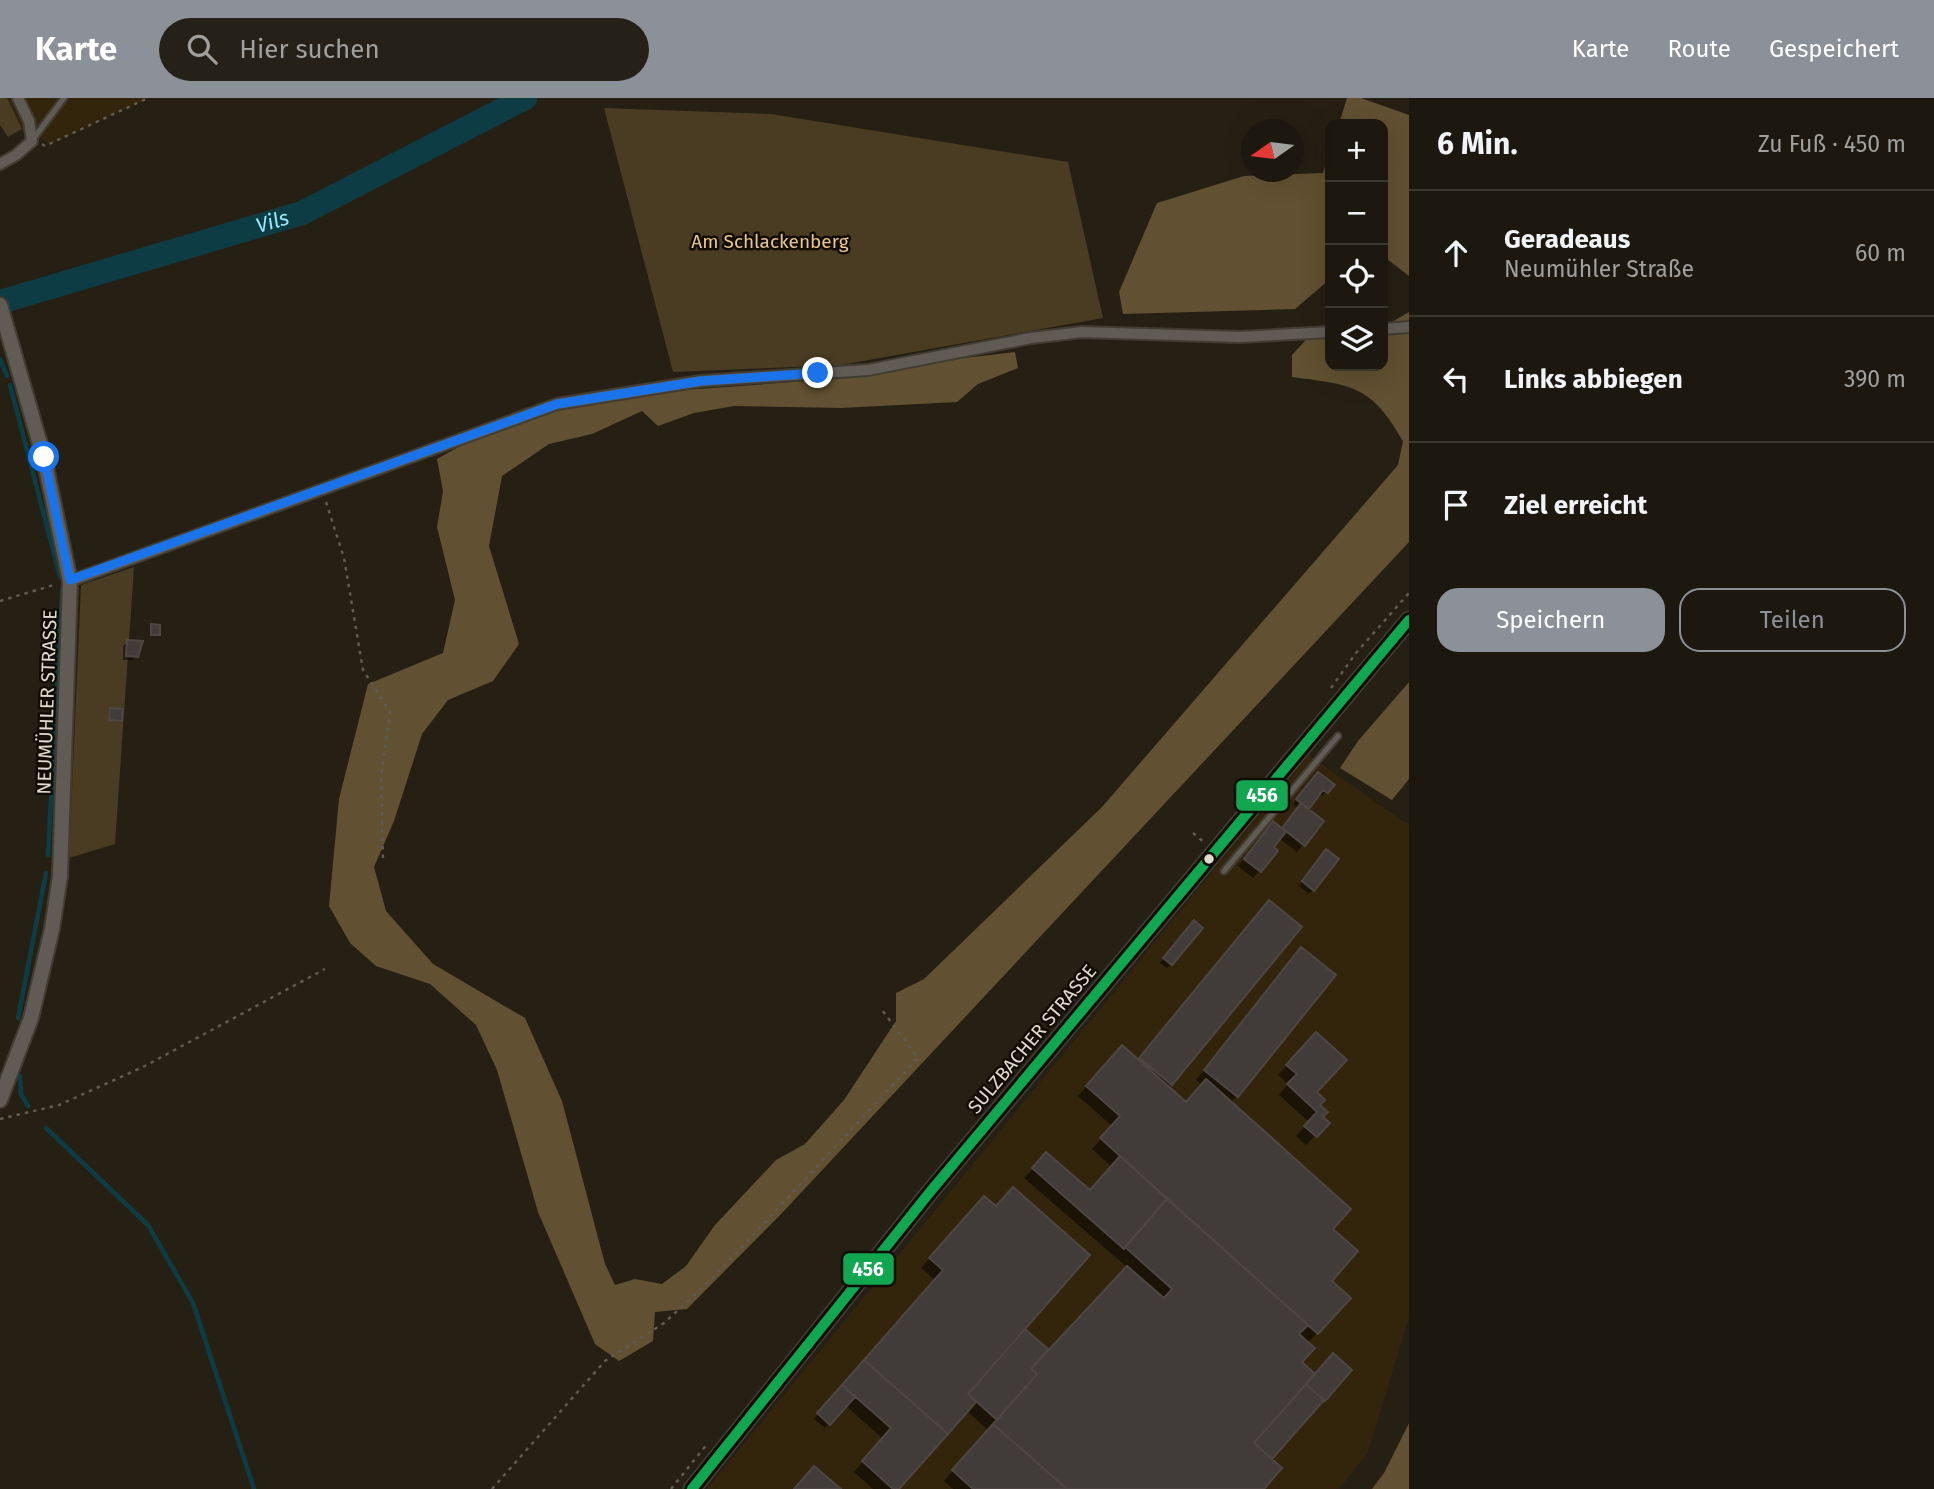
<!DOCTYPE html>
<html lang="de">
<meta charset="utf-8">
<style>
body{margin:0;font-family:"Fira Sans",sans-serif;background:#252118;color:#f1f3f6}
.controls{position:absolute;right:21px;top:21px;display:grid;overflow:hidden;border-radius:14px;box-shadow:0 7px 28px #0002}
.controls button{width:63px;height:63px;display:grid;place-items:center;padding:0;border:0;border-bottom:2px solid #3a372f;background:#1c180f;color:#f1f3f6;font:35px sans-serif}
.compass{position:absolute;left:1241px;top:21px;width:63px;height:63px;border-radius:50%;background:#1c180f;box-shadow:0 7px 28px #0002;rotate:256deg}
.stop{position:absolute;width:21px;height:21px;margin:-16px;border:5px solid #1a73e8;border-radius:50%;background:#fff}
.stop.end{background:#1a73e8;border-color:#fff;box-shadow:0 2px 7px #0008}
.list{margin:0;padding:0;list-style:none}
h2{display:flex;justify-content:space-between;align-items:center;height:91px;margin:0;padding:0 28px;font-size:30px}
h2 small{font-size:23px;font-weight:400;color:#a0a09e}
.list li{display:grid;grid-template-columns:46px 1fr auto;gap:21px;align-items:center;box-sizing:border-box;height:126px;padding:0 28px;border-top:2px solid #3a372f}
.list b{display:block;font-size:26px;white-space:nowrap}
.list p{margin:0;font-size:23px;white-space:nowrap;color:#a0a09e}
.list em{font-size:23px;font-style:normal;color:#a0a09e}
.actions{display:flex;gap:14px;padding:21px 28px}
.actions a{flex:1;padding:16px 0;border:2px solid #8c9099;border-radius:21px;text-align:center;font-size:24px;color:#8c9099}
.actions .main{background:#8c9099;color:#fff}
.icon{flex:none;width:38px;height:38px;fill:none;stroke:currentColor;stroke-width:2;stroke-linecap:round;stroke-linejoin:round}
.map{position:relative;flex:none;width:1409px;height:1391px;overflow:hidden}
header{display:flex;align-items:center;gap:42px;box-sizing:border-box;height:98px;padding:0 35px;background:#8c9099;color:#fff}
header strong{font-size:33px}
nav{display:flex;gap:38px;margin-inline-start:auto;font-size:24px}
.search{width:490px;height:63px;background:#252118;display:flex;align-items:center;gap:18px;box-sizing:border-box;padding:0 24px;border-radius:38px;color:#a0a09e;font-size:26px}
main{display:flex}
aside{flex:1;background:#1c180f}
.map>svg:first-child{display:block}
</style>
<header>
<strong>Karte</strong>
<div class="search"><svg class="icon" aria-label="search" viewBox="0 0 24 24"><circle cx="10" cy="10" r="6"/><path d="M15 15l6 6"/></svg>Hier suchen</div>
<nav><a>Karte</a><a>Route</a><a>Gespeichert</a></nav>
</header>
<main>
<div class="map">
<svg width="1409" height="1391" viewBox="0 0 1409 1391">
<rect width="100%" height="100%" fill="#262014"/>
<path fill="#33250b" d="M7,0H149L51,46L22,31Z
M1308,657L1409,727V1219L1368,1354L1339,1391H707Z"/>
<path fill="#4a3c22" d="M0,0H7L22,31L8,39L0,27Z
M604,10L771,16L1068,64L1103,220L841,267L673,274Z
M134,469L115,746L69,760L81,487Z"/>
<path fill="#615031" d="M1347,0H1361L1409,17V178L1383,158V26H1339Z
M1330,52V181L1295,211L1123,216L1119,194L1157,105L1244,78L1323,75Z
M1409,214V444L783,1114L687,1211L655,1214L653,1243L619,1263L595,1246L538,1114L497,972L476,927L430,886L376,868L350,845L329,808L339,701L368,586L443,555L455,502L437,429L443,393L437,361L471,342L539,316L616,297L861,279L948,262L1015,254L1018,270L978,286L957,304L841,310L734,308L694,315L658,328L642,313L592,336L549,346L502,378L489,448L519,546L493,583L448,602L422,636L394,723L374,769L386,813L433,866L525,920L562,1003L605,1166L615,1187L635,1181L662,1186L686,1168L715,1127L776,1062L805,1046L844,1002L896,923V895L924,881L1102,709L1398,367L1403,343C1371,287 1352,287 1292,279V257L1315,232L1330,231V268H1383V229Z
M1409,584V681L1392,702L1340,670L1358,643Z
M1409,1325V1391H1372L1384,1375Z"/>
<path fill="#0007" d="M128,544L137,558L132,562H123V548Z
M1314,680L1332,687L1322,698L1318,695L1306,711L1322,724L1297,754L1279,740L1271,750L1276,753L1253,780L1238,768L1267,732L1281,731L1298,710L1293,706Z
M1322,758L1313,792L1309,796L1299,788Z
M1260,814L1167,989L1185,1006L1202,987L1196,982L1292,861L1237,998L1230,1005L1331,1131L1329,1183L1317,1235L1307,1245L1299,1265L1314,1278L1349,1272L1270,1361L1262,1391H953L944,1383L988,1332L966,1312L897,1391H873L854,1374L883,1341L845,1307L825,1330L814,1321L935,1182L921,1170L974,1109L1023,1231L1048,1253L1076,1221L1079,1224L1128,1170L1024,1080L1037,1066L1089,1094L1112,1069L1092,1051L1112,1028L1078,998L1113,959L1137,963Z
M1190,829L1171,866L1167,870L1160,865Z
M1307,946L1314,994L1321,1019L1327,1025L1306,1047L1296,1038L1309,1024L1279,997L1288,986L1278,977Z"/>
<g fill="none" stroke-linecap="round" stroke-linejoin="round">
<path stroke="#0d3c45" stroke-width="4.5" d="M0,261L7,278
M10,287L60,479
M48,757L62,493
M18,920L46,775
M20,978L21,996L28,1008
M46,1030L148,1127L193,1205L254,1391"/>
<path stroke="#0d3c45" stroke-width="24" id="s1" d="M0,204L302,115L525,0"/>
</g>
<path fill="#413b39" stroke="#4d4644" stroke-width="2" d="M151,526L160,527V537H151Z
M127,542L143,543L138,559L126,558Z
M110,610L123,611L122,623L109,622Z
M1318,674L1335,687L1328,695L1323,692L1309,711L1296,701Z
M1301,705L1324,723L1305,748L1282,730Z
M1273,723L1286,734L1274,749L1278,753L1261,774L1244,761Z
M1326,751L1339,761L1314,793L1302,783Z
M1269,802L1302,829L1172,987L1139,960Z
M1194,822L1203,830L1172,867L1163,860Z
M1301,849L1336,877L1238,999L1204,972Z
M1316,934L1347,962L1317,994L1325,1002L1320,1007L1328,1014L1323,1019L1330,1025L1317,1039L1304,1028L1317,1014L1287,986L1297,976L1286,967Z
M1122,947L1186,1004L1206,981L1351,1111L1333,1131L1358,1153L1332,1183L1351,1200L1318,1236L1100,1040L1120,1018L1086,988Z
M1046,1054L1090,1092L1120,1058L1167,1101L1124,1151L1032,1070Z
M1013,1089L1090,1157L968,1296L976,1304L948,1336L864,1262L943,1172L929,1160L984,1098L996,1108Z
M1167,1101L1308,1227L1299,1236L1315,1250L1302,1264L1315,1276L1254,1345L1282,1370L1264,1391H1067L993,1326L1037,1276L1031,1271L1127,1168L1164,1200L1172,1191L1125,1149Z
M1025,1231L1048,1251L1031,1271L1037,1276L997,1322L968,1296Z
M1333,1255L1352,1272L1325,1303L1306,1286Z
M864,1262L948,1336L899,1391H893L862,1363L891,1330L842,1287Z
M1306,1286L1324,1302L1272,1361L1254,1345Z
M842,1287L855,1299L830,1327L817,1315Z
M993,1326L1067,1391H973L952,1372Z
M814,1368L841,1391H794Z"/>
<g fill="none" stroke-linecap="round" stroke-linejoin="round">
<g stroke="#423d33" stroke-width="9">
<path id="service" d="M34,40L64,0
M1224,773L1338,638"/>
</g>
<g stroke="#423d33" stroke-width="14">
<path id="minor" d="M0,66L16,57L32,43L29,23L18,0
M1383,231L1409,229
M70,483L557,306L701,283L868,272L1031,240L1082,234L1240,239L1330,234"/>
</g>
<g stroke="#423d33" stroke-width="18">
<path id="tertiary" d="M0,207L44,360L70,483L60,778L52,831L31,920L0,1002"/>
</g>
<g stroke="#423d33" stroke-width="19">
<path id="secondary" d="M692,1391L930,1094L1409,522"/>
</g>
<path stroke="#5f5a53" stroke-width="2.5" stroke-dasharray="3.5 5" stroke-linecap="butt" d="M42,46L45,48L148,0
M326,404L344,460L363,572L390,614L381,678L383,763
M0,503L57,486
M1331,590L1356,555L1409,495
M1193,735L1205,745
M0,1021L59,1007L143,969L325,871
M492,1391L605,1263L664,1225L714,1179L918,960L882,912
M671,1391L708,1345"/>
<use href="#service" stroke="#615b55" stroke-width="5"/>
<use href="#minor" stroke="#615b55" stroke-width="10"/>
<use href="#tertiary" stroke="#615b55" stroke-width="14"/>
<use href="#secondary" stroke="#635c55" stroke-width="16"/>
<g stroke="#110c05" stroke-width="16">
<path id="bus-1" d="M692,1391L930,1094L1409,522"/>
</g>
<use href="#bus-1" stroke="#13a651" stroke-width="10"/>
</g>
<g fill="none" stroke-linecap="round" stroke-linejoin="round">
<path stroke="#1a73e8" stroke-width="9" d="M44,359L70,482L557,306L701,283L818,275"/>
</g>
<circle fill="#e1dacd" stroke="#110c05" stroke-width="2.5" cx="1209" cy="761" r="6"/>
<g text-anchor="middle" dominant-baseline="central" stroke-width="5" stroke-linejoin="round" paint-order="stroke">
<g font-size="19" fill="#e9c78c" stroke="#110c05">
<text x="770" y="143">Am Schlackenberg</text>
</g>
<g font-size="19" fill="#e1dacd" stroke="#110c05">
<text transform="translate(47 604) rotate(-88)">NEUMÜHLER STRASSE</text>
<text transform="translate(1032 941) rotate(-50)">SULZBACHER STRASSE</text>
</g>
<g font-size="21" font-style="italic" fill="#96eafe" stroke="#110c05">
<text stroke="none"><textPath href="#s1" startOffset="284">Vils</textPath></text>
</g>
</g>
<g stroke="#110c05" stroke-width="2.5">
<rect x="1235" y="681" width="54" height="33" rx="7" fill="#13a651"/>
<rect x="842" y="1154" width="53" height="34" rx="7" fill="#13a651"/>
</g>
<g font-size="19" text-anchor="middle" font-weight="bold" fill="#fff">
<text x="1262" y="704">456</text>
<text x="868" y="1178">456</text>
</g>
</svg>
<div class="controls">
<button>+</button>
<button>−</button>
<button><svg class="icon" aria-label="locate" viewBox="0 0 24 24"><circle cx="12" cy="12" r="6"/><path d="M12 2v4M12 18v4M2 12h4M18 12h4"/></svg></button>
<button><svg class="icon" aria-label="layers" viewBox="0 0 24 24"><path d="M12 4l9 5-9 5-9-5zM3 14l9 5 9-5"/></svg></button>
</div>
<svg class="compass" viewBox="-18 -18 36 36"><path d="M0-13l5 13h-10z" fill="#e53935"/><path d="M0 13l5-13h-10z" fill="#a0a09e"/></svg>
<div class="stop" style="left:44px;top:359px"></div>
<div class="stop end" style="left:818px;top:275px"></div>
</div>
<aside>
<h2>6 Min.<small>Zu Fuß · 450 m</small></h2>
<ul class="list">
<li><svg class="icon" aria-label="ahead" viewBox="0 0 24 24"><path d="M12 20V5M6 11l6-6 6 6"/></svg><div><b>Geradeaus</b><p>Neumühler Straße</p></div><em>60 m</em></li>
<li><svg class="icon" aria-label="left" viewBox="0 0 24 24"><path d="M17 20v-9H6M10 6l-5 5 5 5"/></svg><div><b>Links abbiegen</b></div><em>390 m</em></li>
<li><svg class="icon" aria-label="arrive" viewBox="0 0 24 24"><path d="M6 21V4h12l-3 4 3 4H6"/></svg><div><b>Ziel erreicht</b></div></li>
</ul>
<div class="actions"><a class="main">Speichern</a><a>Teilen</a></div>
</aside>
</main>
